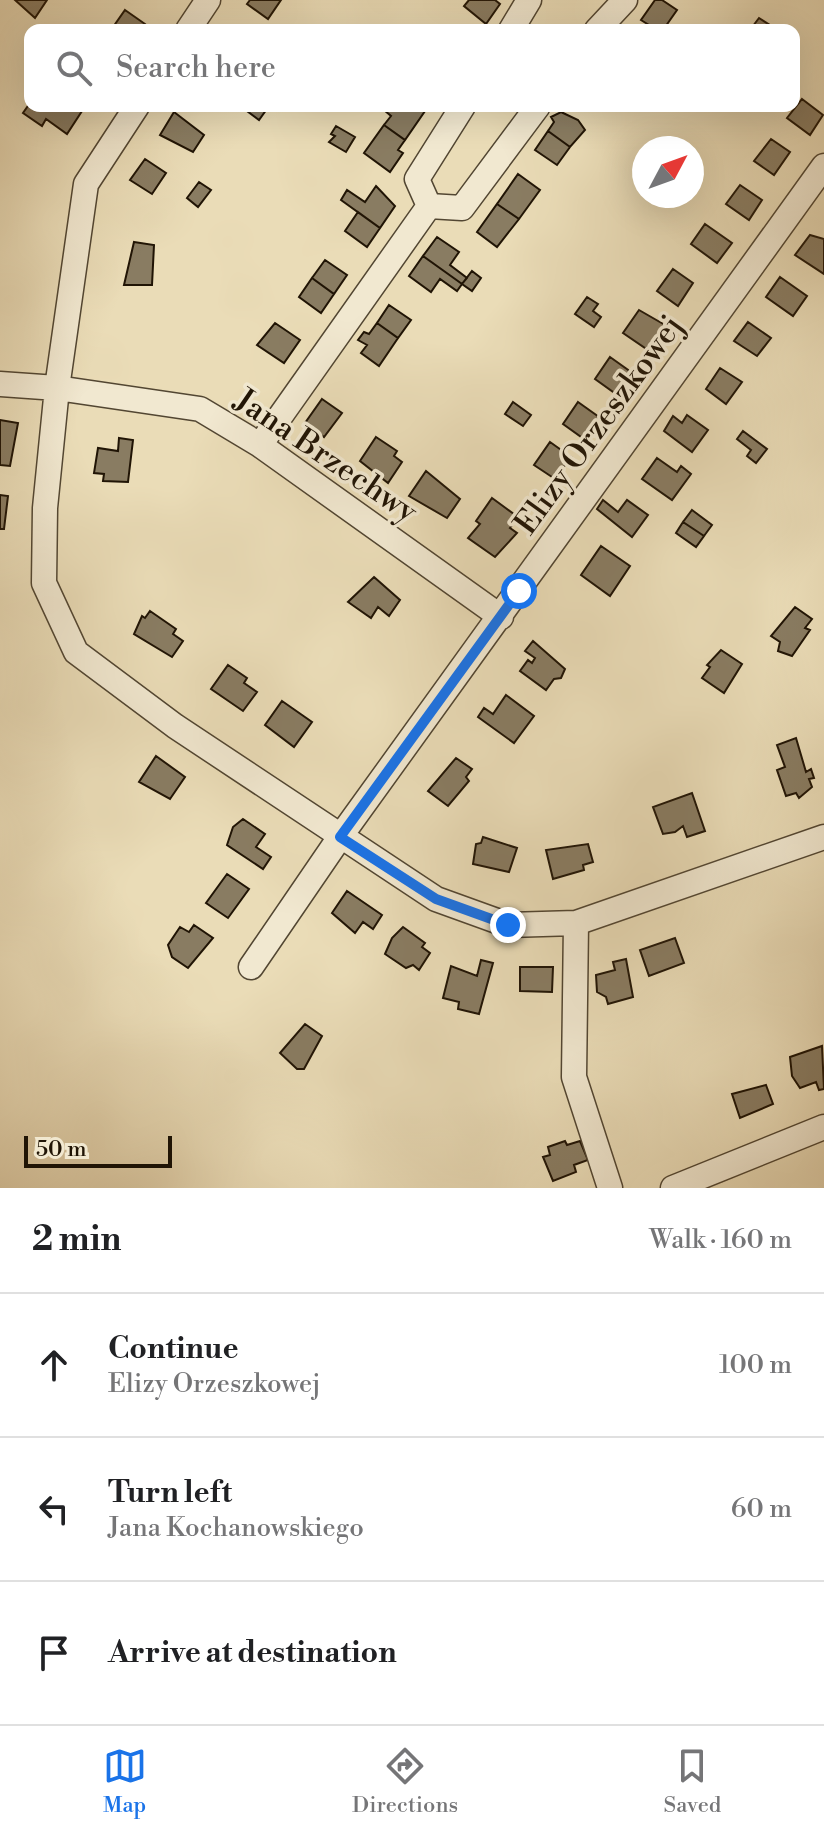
<!DOCTYPE html>
<meta charset="utf-8">
<style>
body{margin:0;font-family:"Libre Bodoni",serif;background:#f6f6f6;color:#202124}
.compass{position:absolute;left:632px;top:136px;width:72px;height:72px;border-radius:50%;background:#fff;box-shadow:0 8px 32px #0002;rotate:49deg}
.scale{position:absolute;left:24px;bottom:20px;width:148px;box-sizing:border-box;padding-left:8px;border:4px solid #201405;border-top:0;font-size:22px;line-height:28px;white-space:nowrap;color:#201405;-webkit-text-stroke:6px #f1e8d0;paint-order:stroke}
.stop{position:absolute;width:24px;height:24px;margin:-18px;border:6px solid #1a73e8;border-radius:50%;background:#fff}
.stop.end{background:#1a73e8;border-color:#fff;box-shadow:0 2px 8px #0008}
.list{margin:0;padding:0;list-style:none}
h2{display:flex;justify-content:space-between;align-items:center;height:104px;margin:0;padding:0 32px;font-size:34px}
h2 small{font-size:26px;font-weight:400;color:#757577}
.list li{display:grid;grid-template-columns:52px 1fr auto;gap:24px;align-items:center;box-sizing:border-box;height:144px;padding:0 32px;border-top:2px solid #e0e0e0}
.list b{display:block;font-size:30px;white-space:nowrap}
.list p{margin:0;font-size:26px;white-space:nowrap;color:#757577}
.list em{font-size:26px;font-style:normal;color:#757577}
.icon{flex:none;width:44px;height:44px;fill:none;stroke:currentColor;stroke-width:2;stroke-linecap:round;stroke-linejoin:round}
.map{position:relative;flex:none;width:824px;height:1188px;overflow:hidden}
.search{position:absolute;background:#fff;box-shadow:0 8px 32px #0002;left:24px;right:24px;top:24px;height:88px;display:flex;align-items:center;gap:20px;box-sizing:border-box;padding:0 28px;border-radius:16px;color:#757577;font-size:30px}
.sheet{height:536px;background:#fff}
nav{display:flex;justify-content:space-around;align-items:center;box-sizing:border-box;height:112px;border-top:2px solid #e0e0e0;background:#fff;font-size:22px;color:#757577}
nav a{display:grid;justify-items:center;gap:4px}
nav .on{color:#1a73e8}
.map>svg:first-child{display:block}
</style>
<div class="map">
<svg width="824" height="1188" viewBox="0 0 824 1188">
<rect width="100%" height="100%" fill="#eadcb7"/>
<filter id="stains"><feTurbulence type="fractalNoise" baseFrequency=".0025" numOctaves="4"/><feColorMatrix values="0 0 0 0 .2 0 0 0 0 .09 0 0 0 0 .02 0 0 0 .5 -.17"/></filter>
<radialGradient id="worn" r=".72"><stop offset=".6" stop-color="#630" stop-opacity="0"/><stop offset="1" stop-color="#630" stop-opacity=".3"/></radialGradient>
<path fill="#897c62" stroke="#201405" stroke-width="2" d="M15,0H47L35,18Z
M250,0H281L268,19L247,4Z
M469,0H495L500,4L486,24L464,6Z
M655,0H662L677,10L663,30H657L641,20Z
M125,10L145,24L142,30H111Z
M759,18L776,29L775,30H750Z
M802,99L823,115L810,135L787,118Z
M30,103V106H74L82,111L67,134L46,119L42,126L23,113Z
M251,106H269L259,120L247,111Z
M386,106H417L425,111L405,140L384,125L391,116L384,110Z
M174,112L204,135L193,152L160,135Z
M561,112L578,120L585,130L570,147L548,131L554,122L551,117Z
M384,125L405,140L398,150L403,153L390,172L364,153Z
M336,126L355,137L346,152L329,142L335,136L331,134Z
M548,131L570,147L557,165L535,150Z
M771,139L790,152L774,175L754,161Z
M145,159L166,173L152,194L130,180Z
M518,174L540,190L519,219L497,204Z
M199,182L211,190L198,207L187,198Z
M740,185L762,200L749,220L726,204Z
M376,186L395,206L380,228L341,200L347,190L365,202Z
M497,204L519,219L497,247L477,232Z
M358,212L380,228L367,247L345,231Z
M705,224L732,243L717,263L691,244Z
M810,235L824,239V274L795,255Z
M437,237L459,252L450,265L467,278L462,284L423,256Z
M134,242L154,245L152,285H124Z
M423,256L462,284L457,291L440,279L431,292L409,276Z
M325,260L347,275L334,294L312,278Z
M673,269L693,283L678,306L657,291Z
M472,271L481,278L472,291L462,284Z
M780,277L807,296L793,316L766,297Z
M312,278L334,294L321,313L299,297Z
M587,297L598,304L593,311L601,317L594,327L575,314Z
M389,305L411,320L398,338L377,323Z
M639,310L665,325L648,350L623,333Z
M748,322L771,338L757,356L734,341Z
M275,323L300,340L284,363L257,345Z
M377,323L398,338L379,366L361,353L367,345L358,340L364,332L369,334Z
M610,357L631,372L616,394L595,379Z
M720,368L742,382L726,404L706,389Z
M322,399L342,413L324,437L305,423Z
M513,402L531,415L523,426L505,414Z
M578,402L599,417L584,439L563,424Z
M687,415L708,430L692,452L664,431L673,416L682,423Z
M0,420L18,423L10,466L0,465Z
M743,431L767,449L756,463L747,456L751,450L737,439Z
M376,437L397,451L394,456L402,462L388,483L360,461Z
M119,438L133,440L128,482L103,481L104,474L94,473L98,448L118,451Z
M550,442L571,457L555,479L534,465Z
M657,458L677,472L681,466L691,474L672,500L642,479Z
M426,471L460,499L447,518L409,496Z
M0,495L8,496L4,529H0Z
M492,498L518,517L510,528L517,533L495,557L468,538L480,524L476,521Z
M603,500L618,512L627,500L648,515L632,537L597,509Z
M692,510L712,525L704,536L683,522Z
M683,522L704,536L696,547L676,533Z
M601,546L630,566L610,596L581,575Z
M374,577L400,600L389,616L378,607L371,618L348,602Z
M795,607L812,619L805,628L810,630L792,656L778,651L780,642L771,636Z
M150,611L176,629L173,634L183,641L172,657L134,634L142,616L145,618Z
M533,641L565,669L561,678L554,679L546,690L520,671L528,660L532,663L535,658L525,651Z
M721,650L742,664L724,693L702,678L710,667L707,665Z
M228,665L247,678L244,683L257,692L243,711L211,689Z
M506,695L534,716L514,743L478,717L484,708L493,714Z
M282,701L312,722L294,747L265,725Z
M796,738L806,772L811,769L814,778L809,779L812,787L799,798L796,793L786,796L777,770L785,767L777,745Z
M156,756L185,777L170,799L139,782Z
M456,758L472,769L466,777L469,781L448,806L428,791Z
M692,793L705,831L687,837L683,826L675,832L663,834L653,807Z
M243,819L265,834L256,847L271,857L263,869L227,845L233,827Z
M483,837L517,848L509,872L473,864L476,844L481,843Z
M588,844L593,862L583,865L584,870L553,879L546,850Z
M227,874L249,889L228,918L206,903Z
M347,891L382,915L373,929L363,922L355,933L332,913Z
M194,925L213,938L188,968L172,957L168,945L180,927L189,932Z
M403,927L425,943L422,947L430,953L419,970L413,965L406,968L385,954L392,938Z
M675,938L684,963L649,976L640,950Z
M626,959L633,997L608,1004L606,997L597,992L596,975L615,970L613,962Z
M481,960L493,963L479,1014L458,1009L459,1002L443,998L451,966L477,976Z
M520,967H553L552,992L520,991Z
M305,1024L322,1036L304,1069H297L280,1053Z
M822,1046L824,1089L819,1090L816,1082L800,1088L792,1076L790,1057Z
M766,1085L773,1104L740,1118L732,1094Z
M565,1141L567,1145L580,1141L588,1160L574,1165L576,1172L553,1181L543,1157L550,1155L548,1147Z"/>
<g fill="none" stroke-linecap="round" stroke-linejoin="round">
<g stroke="#524632" stroke-width="27">
<path id="minor" d="M188,30L208,0
M511,30L529,0
M597,30L625,0
M137,106L86,184L57,388L45,508L44,583L76,652L175,726L436,899L508,925L576,923L824,837
M463,106L417,179L429,206L462,208L538,106
M0,384L57,388L200,409L260,445L501,617
M260,445L429,206
M576,923L574,1077L610,1188
M251,967L340,837L824,166
M673,1188L824,1127"/>
</g>
<use href="#minor" stroke="#f1e8d0" stroke-width="24"/>
</g>
<g fill="none" stroke-linecap="round" stroke-linejoin="round">
<path stroke="#1a73e8" stroke-width="10" d="M508,925L436,899L340,837L519,591"/>
</g>
<g text-anchor="middle" dominant-baseline="central" stroke-width="7" stroke-linejoin="round" paint-order="stroke">
<g font-size="32" fill="#201405" stroke="#f1e8d0">
<text transform="translate(599 425) rotate(-54)">Elizy Orzeszkowej</text>
<text transform="translate(326 456) rotate(34)">Jana Brzechwy</text>
</g>
</g>
<rect width="100%" height="100%" filter="url(#stains)"/>
<rect width="100%" height="100%" fill="url(#worn)"/>
</svg>
<svg class="compass" viewBox="-18 -18 36 36"><path d="M0-13l5 13h-10z" fill="#e53935"/><path d="M0 13l5-13h-10z" fill="#757577"/></svg>
<div class="scale">50 m</div>
<div class="stop" style="left:519px;top:591px"></div>
<div class="stop end" style="left:508px;top:925px"></div>
<div class="search"><svg class="icon" aria-label="search" viewBox="0 0 24 24"><circle cx="10" cy="10" r="6"/><path d="M15 15l6 6"/></svg>Search here</div>
</div>
<section class="sheet">
<h2>2 min<small>Walk · 160 m</small></h2>
<ul class="list">
<li><svg class="icon" aria-label="ahead" viewBox="0 0 24 24"><path d="M12 20V5M6 11l6-6 6 6"/></svg><div><b>Continue</b><p>Elizy Orzeszkowej</p></div><em>100 m</em></li>
<li><svg class="icon" aria-label="left" viewBox="0 0 24 24"><path d="M17 20v-9H6M10 6l-5 5 5 5"/></svg><div><b>Turn left</b><p>Jana Kochanowskiego</p></div><em>60 m</em></li>
<li><svg class="icon" aria-label="arrive" viewBox="0 0 24 24"><path d="M6 21V4h12l-3 4 3 4H6"/></svg><div><b>Arrive at destination</b></div></li>
</ul>
</section>
<nav>
<a class="on"><svg class="icon" aria-label="map" viewBox="0 0 24 24"><path d="M3 6l6-2 6 2 6-2v14l-6 2-6-2-6 2zM9 4v14M15 6v14"/></svg>Map</a>
<a><svg class="icon" aria-label="directions" viewBox="0 0 24 24"><path d="M12 3l9 9-9 9-9-9zM9 14v-3h6M13 9l2 2-2 2"/></svg>Directions</a>
<a><svg class="icon" aria-label="saved" viewBox="0 0 24 24"><path d="M7 4h10v16l-5-4-5 4z"/></svg>Saved</a>
</nav>
